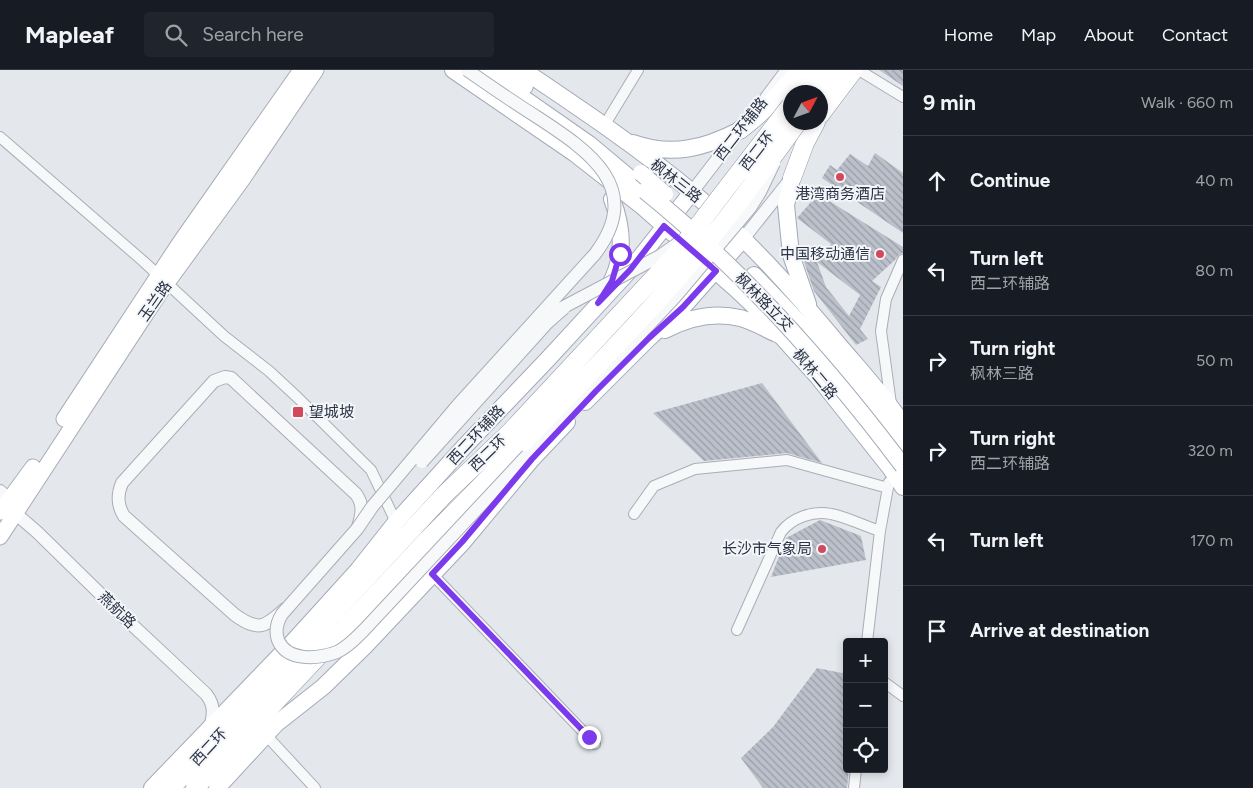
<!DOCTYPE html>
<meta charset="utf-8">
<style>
body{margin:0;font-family:Figtree,"Noto Sans SC",sans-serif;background:#20242c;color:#f1f3f6}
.controls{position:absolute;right:15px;bottom:15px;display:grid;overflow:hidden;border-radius:5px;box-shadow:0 2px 8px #0003}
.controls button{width:45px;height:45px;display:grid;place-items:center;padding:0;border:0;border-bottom:1px solid #363941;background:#171b24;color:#f1f3f6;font:25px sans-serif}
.compass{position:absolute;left:783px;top:15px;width:45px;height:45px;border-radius:50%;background:#171b24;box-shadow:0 2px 8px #0003;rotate:49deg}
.stop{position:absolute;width:15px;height:15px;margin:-11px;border:4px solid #7c3aed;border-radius:50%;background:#fff}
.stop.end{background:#7c3aed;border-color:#fff;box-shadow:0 1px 5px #0008}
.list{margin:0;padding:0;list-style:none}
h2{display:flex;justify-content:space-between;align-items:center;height:65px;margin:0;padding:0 20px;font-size:21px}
h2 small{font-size:16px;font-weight:400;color:#9ea1a6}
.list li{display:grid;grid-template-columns:32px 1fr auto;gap:15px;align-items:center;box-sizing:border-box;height:90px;padding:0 20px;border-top:1px solid #363941}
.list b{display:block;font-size:19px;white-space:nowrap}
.list p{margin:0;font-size:16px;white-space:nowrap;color:#9ea1a6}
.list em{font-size:16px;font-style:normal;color:#9ea1a6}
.icon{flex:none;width:28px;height:28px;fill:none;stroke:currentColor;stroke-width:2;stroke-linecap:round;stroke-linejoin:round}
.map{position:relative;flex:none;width:903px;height:718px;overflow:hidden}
header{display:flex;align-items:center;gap:30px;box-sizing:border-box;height:70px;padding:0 25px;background:#171b24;border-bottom:1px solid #363941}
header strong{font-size:24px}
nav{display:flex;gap:28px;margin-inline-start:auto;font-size:18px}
.search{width:350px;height:45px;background:#20242c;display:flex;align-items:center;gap:12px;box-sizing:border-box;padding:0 18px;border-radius:5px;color:#9ea1a6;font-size:19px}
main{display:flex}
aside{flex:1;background:#171b24}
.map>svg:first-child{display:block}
</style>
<header>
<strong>Mapleaf</strong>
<div class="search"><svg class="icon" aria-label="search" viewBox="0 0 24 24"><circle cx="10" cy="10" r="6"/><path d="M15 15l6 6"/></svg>Search here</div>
<nav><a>Home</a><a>Map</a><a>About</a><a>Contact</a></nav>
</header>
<main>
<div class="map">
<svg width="903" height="718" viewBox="0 0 903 718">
<defs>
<pattern id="building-back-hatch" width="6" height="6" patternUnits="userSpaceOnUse" patternTransform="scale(1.25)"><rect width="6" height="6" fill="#bbc0ca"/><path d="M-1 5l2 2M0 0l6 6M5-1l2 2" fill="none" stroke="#989da6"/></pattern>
</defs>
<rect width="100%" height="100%" fill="#e4e7ec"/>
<path fill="url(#building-back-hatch)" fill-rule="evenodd" d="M879,0H903V16Z
M875,83L903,103V163L822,108L830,95L837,100L850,84L868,96Z
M818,124L903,177V183L899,185L895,190L872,211L881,217L860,259L868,269L856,275L814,221L801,183L811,180L817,192L831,174L797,148ZM817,192L860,225L849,246L826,217Z
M762,313L822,393L787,383L704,391L653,343Z
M820,450L861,466L866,490L771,507L786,468Z
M817,598L847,604V699H849L847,718H763L741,688L773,657Z"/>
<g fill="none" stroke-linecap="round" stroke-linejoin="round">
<g stroke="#a9aeb7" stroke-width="12">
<path id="minor" d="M862,2L903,27
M604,56L638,0
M0,67L143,191L224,266L269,301L297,327L371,400L396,452
M891,334L881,261L886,229L903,190
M634,444L654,416L695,399L787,390L888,418
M432,504L595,674
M737,560L781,462C792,448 813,440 831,444C847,447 864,456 880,461
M867,572L880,461L889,412
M884,612L903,626
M266,665L315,718
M854,718L856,699"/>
</g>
<g stroke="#a9aeb7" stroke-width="14">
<path id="tertiary" d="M766,28L787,0
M692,122L739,61
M743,169L790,110
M0,421L15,435
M8,437L37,462L126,549L206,624C215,635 214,646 209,659
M285,539C265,557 259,562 235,545L124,446C117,435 117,425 122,413L214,311L225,307L231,308L356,424C364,435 362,444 358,457"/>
</g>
<g stroke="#a9aeb7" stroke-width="17">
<path id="secondary" d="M64,349L179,174L301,0
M0,442L33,397
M0,467L159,224L242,110L316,0"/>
</g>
<g stroke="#a3abb8" stroke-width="18">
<path id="primary" d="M453,0L574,83L643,137L736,219L756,238L818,307L891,399L903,417
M483,0L589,74L645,121
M503,0L525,16
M523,0C581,39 639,78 692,122C746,167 794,221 839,275C861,301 884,326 903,354
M633,73C672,87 705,78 740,60
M792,108L786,135L791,185L808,234
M754,205C807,260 858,315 903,376
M609,216C625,189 623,158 612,129
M665,260C688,248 714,242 740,248C753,251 765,259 777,264
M585,332L649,268L683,237L743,169
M152,718L290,575L358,500L396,452L463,378L547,290L630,200L692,122
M217,718L276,654L323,617L365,576L463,472L532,389L567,352"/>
</g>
<g stroke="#8b94a3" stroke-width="19">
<path id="trunk" d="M801,22L817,0
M820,22L836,0
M820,45L854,0
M740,60C763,42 782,24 799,0
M792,108L805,73L816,52
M171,718L444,425L511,361
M195,718L428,469L524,372"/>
</g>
<use href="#minor" stroke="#f7f8fa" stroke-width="10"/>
<use href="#tertiary" stroke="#f7f8fa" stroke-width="12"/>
<use href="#secondary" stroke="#fff" stroke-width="15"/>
<use href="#primary" stroke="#fff" stroke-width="16"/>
<use href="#trunk" stroke="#fff" stroke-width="18"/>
<g stroke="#a9aeb7" stroke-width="14" stroke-linecap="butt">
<path id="tertiary-bridge" d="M467,0C490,16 513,32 537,47C589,81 645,118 595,184L457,336L372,437L357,459L282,544C277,552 275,561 278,570C287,592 318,589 337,582C348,577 356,568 364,560L676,226L750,138L760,122L774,93
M558,240L660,186L680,172
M422,392L547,253L564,238"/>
</g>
<g stroke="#a3abb8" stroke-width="18" stroke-linecap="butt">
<path id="primary-bridge" d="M641,103L665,124
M645,121C743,200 827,295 903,396"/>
</g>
<g stroke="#8b94a3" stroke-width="19" stroke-linecap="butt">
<path id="trunk-bridge" d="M511,361L676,184L790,36
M524,372C577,316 632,261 682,203C723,155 761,104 798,52"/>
</g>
<use href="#tertiary-bridge" stroke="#f7f8fa" stroke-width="12"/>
<use href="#primary-bridge" stroke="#fff" stroke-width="16"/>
<use href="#trunk-bridge" stroke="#fff" stroke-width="18"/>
</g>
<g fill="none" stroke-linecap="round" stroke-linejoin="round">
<path stroke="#7c3aed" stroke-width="6" d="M589,667L432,504L462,472L532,389L596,321L649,268L683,237L716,201L664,156L630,200L598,233L612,211L620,184"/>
</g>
<g fill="#d1495b" stroke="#f4f6f9" stroke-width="2">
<circle cx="840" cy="107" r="5"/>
<circle cx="880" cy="184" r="5"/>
<rect x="292" y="336" width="12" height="12" rx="2.5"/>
<circle cx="822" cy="479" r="5"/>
</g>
<g text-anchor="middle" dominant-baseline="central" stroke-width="4" stroke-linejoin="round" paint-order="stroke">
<g font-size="15" fill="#2b3445" stroke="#f4f6f9">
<text transform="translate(741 59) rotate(-52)">西二环辅路</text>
<text transform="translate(757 81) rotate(-52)">西二环</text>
<text transform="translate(676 111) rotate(38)">枫林三路</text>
<text transform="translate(155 231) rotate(-55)">玉兰路</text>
<text transform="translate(764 232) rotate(45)">枫林路立交</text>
<text transform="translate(815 304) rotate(50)">枫林二路</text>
<text transform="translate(476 365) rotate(-47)">西二环辅路</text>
<text transform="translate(488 383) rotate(-44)">西二环</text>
<text transform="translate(117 540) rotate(44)">燕航路</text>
<text transform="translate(209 677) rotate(-47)">西二环</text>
</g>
<g font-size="15" fill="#2b3445" stroke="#f4f6f9" text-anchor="end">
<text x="840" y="124" text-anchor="middle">港湾商务酒店</text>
<text x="870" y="184">中国移动通信</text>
<text x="309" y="342" text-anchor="start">望城坡</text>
<text x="812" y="479">长沙市气象局</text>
</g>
</g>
</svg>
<div class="controls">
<button>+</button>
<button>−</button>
<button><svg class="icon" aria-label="locate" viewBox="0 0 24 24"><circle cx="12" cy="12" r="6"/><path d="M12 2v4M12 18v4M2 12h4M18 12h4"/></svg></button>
</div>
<svg class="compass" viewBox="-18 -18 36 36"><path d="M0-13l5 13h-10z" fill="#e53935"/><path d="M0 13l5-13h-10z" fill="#9ea1a6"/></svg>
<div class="stop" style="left:620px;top:184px"></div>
<div class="stop end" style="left:589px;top:667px"></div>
</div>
<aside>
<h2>9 min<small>Walk · 660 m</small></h2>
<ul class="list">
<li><svg class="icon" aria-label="ahead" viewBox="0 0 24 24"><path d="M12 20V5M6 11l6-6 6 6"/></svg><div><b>Continue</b></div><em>40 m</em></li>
<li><svg class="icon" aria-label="left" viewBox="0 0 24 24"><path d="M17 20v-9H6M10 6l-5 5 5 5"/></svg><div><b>Turn left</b><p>西二环辅路</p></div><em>80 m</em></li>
<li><svg class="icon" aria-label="right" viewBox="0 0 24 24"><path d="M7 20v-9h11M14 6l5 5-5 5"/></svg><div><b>Turn right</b><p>枫林三路</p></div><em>50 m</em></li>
<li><svg class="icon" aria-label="right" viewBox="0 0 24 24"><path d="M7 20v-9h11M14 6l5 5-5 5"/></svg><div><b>Turn right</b><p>西二环辅路</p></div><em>320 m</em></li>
<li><svg class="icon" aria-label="left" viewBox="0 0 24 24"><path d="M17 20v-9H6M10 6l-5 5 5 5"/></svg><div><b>Turn left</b></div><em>170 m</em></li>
<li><svg class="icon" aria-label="arrive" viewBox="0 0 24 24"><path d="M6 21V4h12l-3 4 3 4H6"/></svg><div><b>Arrive at destination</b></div></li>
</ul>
</aside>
</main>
